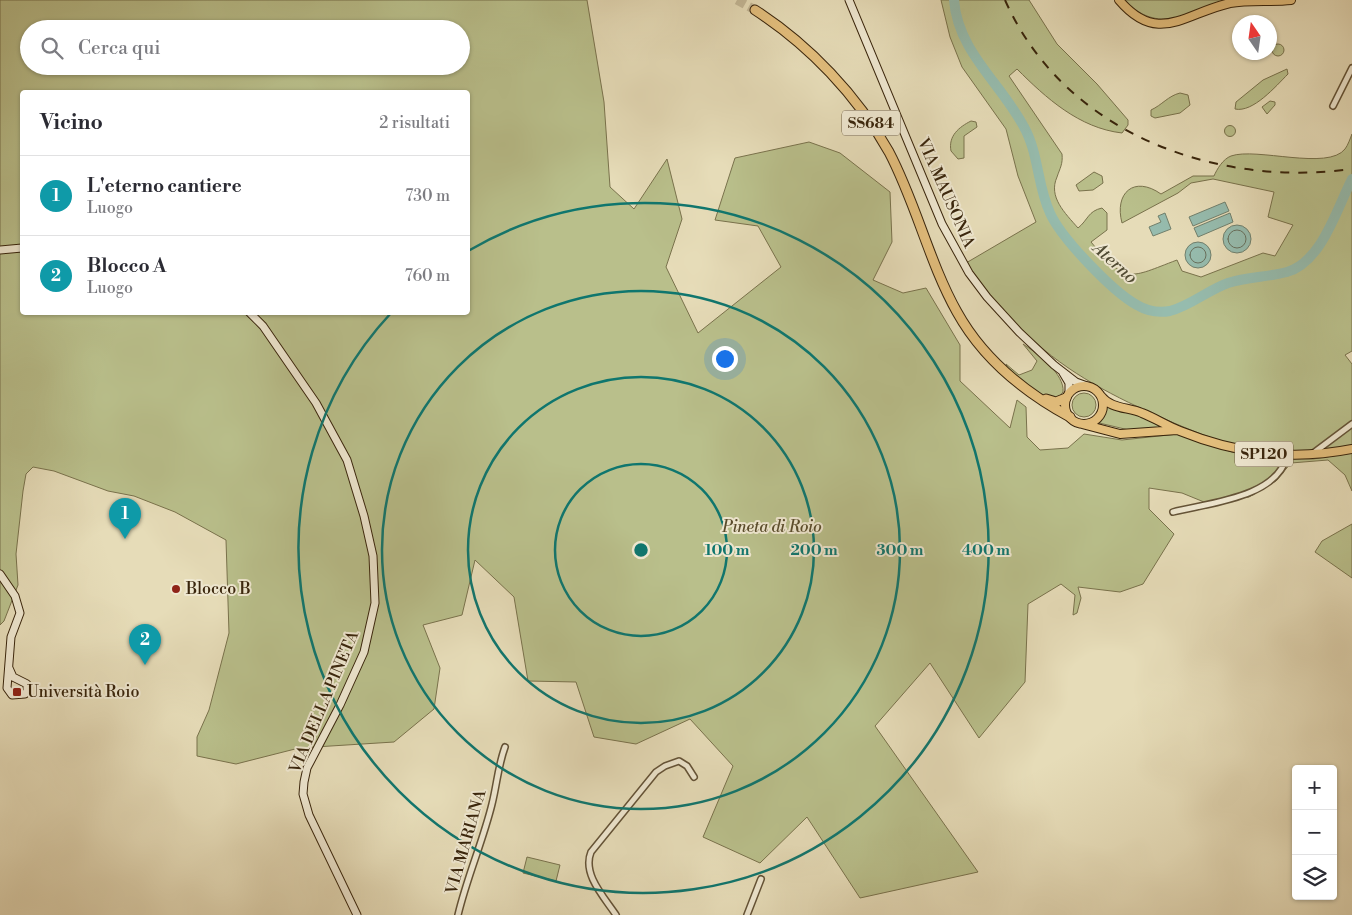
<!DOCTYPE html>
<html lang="it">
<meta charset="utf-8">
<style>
body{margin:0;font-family:"Libre Bodoni",serif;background:#f2f2f3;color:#2b2b33}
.controls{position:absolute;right:15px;bottom:15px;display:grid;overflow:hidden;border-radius:5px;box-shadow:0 1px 4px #0004}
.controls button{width:45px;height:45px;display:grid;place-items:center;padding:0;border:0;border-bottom:1px solid #e1e1e2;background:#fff;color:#2b2b33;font:25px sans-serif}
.compass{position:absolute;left:1232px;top:15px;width:45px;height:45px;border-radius:50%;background:#fff;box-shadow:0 1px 4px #0004;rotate:347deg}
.you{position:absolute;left:724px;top:358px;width:18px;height:18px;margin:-12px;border:4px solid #fff;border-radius:50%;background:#1a73e8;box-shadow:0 0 0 8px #1a73e833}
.badge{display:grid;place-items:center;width:32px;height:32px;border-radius:50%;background:#8f2418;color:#fff;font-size:16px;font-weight:700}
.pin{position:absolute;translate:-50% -41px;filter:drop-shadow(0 1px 2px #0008)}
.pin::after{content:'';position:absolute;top:26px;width:18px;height:15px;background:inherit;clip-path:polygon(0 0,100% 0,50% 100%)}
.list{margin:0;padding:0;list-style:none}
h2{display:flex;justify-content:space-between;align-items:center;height:65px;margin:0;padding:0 20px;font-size:21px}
h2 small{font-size:16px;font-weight:400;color:#7c7c81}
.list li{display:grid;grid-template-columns:32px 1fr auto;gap:15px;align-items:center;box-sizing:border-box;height:80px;padding:0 20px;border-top:1px solid #e1e1e2}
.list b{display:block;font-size:19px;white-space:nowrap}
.list p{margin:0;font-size:16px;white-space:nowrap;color:#7c7c81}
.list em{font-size:16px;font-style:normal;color:#7c7c81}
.icon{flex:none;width:28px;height:28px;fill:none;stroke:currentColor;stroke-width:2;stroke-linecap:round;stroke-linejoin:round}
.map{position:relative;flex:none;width:1352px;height:915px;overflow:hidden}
.search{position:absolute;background:#fff;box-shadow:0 1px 4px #0004;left:20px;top:20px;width:450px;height:55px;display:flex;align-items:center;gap:12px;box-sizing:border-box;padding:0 18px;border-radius:28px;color:#7c7c81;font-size:19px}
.panel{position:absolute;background:#fff;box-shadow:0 1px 4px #0004;left:20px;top:90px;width:450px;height:225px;border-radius:5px}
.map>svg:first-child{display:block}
</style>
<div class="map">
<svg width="1352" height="915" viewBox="0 0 1352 915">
<rect width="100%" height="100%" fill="#e6dcb8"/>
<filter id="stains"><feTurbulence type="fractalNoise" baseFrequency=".004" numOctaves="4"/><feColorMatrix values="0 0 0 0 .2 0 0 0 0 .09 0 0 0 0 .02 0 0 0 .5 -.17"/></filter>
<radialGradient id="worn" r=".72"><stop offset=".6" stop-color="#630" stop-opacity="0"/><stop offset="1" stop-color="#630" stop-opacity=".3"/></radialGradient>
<path fill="#b9bf8b" stroke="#79724c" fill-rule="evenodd" d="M0,0H587L604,102L610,187L634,209L667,159L682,219L666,267L698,333L781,267L758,226L715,220L735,158L809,142L840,153L890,192L892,242L873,280L903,293L926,288L960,345V381L1010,428L1017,400L1026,407L1027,437L1040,450L1068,448L1084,434L1122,440L1178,434L1232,452L1266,458L1313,459L1352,453V491L1345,475L1328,460L1291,463L1276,481L1249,497L1204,502L1182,493L1149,488V509L1174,534L1143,584L1120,592L1078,587L1081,598L1077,613L1073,615L1075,595L1061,584L1028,604L1025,682L979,738L930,663L875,726L978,872L860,898L807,817L760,863L703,837L733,766L690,719L636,744L594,737L576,682L528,681L514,597L475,560L462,615L423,625L440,668L434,709L394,742L299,748L236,764L197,756V737L209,710L229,633L226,540L175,512L134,496L108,491L54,471L33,467L26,474L23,491L16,554L18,585L4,621L0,625ZM29,29H461V66H29ZM22,92H468V312H22Z
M941,0H1029L1057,44L1097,84L1128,120V125L1122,133C1079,128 1046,98 1017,69L1009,76L1062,154C1063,164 1060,168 1057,177C1048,197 1065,213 1078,228C1088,220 1088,211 1102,208L1107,213V230L1091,242C1127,285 1129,278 1177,260L1182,271L1201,277L1263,253L1275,256L1293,225L1268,217L1274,192L1213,179L1191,183L1178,193L1122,223C1114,193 1134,175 1161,194L1193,176H1214C1217,169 1223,159 1231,156C1256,147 1328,171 1345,149C1348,145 1350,139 1352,134V351L1345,355L1352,364V445C1318,452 1284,453 1250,448C1224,444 1198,433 1174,423C1125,402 1077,379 1036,343C1009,320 987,292 966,263L1036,222L1018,176L1006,129L962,67L950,37Z
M1125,0H1229C1192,14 1156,35 1125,0Z
M1272 50a6 6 0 1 1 12 0a6 6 0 1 1-12 0Z
M1287,69L1288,74C1276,86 1253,113 1235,109L1236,102L1263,80Z
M1180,93L1188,95L1190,105L1180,113L1155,118L1151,116V110C1162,105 1168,96 1180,93Z
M1270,101L1275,102V105L1267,114L1262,107Z
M971,121L976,122L977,127L964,136V158L958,159L951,151C948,136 959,127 971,121Z
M1224.5 131a5.5 5.5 0 1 1 11 0a5.5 5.5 0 1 1-11 0Z
M1094,172L1102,176L1103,183L1093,190L1079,191L1076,185Z
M1023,344C1037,353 1065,374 1063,392L1058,398C1041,397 1010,381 1006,364L1019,375L1032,370L1037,361Z
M1072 405a12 12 0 1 1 24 0a12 12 0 1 1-24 0Z
M1105,407L1137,413L1173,429L1129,430L1095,422L1101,418Z
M1352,524V578L1315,552L1322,541Z
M527,857L560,865L556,881L523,873Z"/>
<path fill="#96bcae" stroke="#71806d" d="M1225,202L1229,211L1193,226L1189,217Z
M1165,213L1171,229L1153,236L1149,227L1161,222L1158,216Z
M1230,213L1233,222L1198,237L1194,228Z
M1223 239a14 14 0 1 1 28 0a14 14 0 1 1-28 0Z
M1185 255a13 13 0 1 1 26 0a13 13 0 1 1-26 0Z"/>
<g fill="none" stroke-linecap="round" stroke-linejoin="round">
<path stroke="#68705d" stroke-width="1" d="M1228 239a9 9 0 1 1 18 0a9 9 0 1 1-18 0Z
M1190 255a8 8 0 1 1 16 0a8 8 0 1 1-16 0Z"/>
<path stroke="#96bcae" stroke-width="10" d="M954,0C958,52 1001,83 1024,127C1039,154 1037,185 1050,213C1061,238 1113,292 1137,305C1147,311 1159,313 1170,311C1190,306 1208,290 1228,283C1247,277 1268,277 1287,272C1322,262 1337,208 1352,179"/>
<path stroke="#c3b796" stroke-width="9" stroke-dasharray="9 4.5" stroke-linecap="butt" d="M737,0L755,10"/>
<g stroke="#645337" stroke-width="8">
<path id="minor" d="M1333,106L1352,68
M1312,454L1352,424
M1173,512C1208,503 1277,498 1287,456
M458,915C467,877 483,841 492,804C497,784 498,766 505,747
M616,915C604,897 582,874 591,852L656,772L665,766L679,761L687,766L694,777
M747,915L761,879"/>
</g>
<g stroke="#39250c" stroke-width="9">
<path id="secondary" d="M849,0L942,224L969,273L987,297L1019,332L1054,365L1076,382L1087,386
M0,250L22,248
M249,312L263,326L316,403L347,460L364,516L373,556L375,603L364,652L340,705L307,768L304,782L303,794L309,815L357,915
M1063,373L1069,383V393
M0,574L15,596L20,613L11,637L7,688L12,695L25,694L27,691V684L13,677L9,668"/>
</g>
<g stroke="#39250c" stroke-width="10">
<path id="primary" d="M1119,0C1158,46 1185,13 1230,3C1249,0 1271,2 1291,0
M1065 405a19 19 0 1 1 38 0a19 19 0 1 1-38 0Z
M1101,396C1111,409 1128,407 1142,413C1155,418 1167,426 1180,431C1237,454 1292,461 1352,449
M1082,424L1120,434L1177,430"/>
</g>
<g stroke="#39250c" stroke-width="11">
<path id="trunk" d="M755,10C809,45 857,95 889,152C916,203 929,262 957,312C983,359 1024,392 1070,417
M1046,399L1056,402L1066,398"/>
</g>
<use href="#minor" stroke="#efe8d1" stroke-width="5"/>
<use href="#secondary" stroke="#efe8d1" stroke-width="7"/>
<use href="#primary" stroke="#e3be7c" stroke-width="8"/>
<use href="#trunk" stroke="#e3be7c" stroke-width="9"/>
<path stroke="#39250c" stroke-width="2" stroke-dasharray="9 9" stroke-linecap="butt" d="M1005,0C1064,133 1215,188 1352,169"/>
</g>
<g fill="none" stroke="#0f766e" stroke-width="2.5">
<circle cx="641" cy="550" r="86"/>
<circle cx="641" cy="550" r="173"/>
<circle cx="641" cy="550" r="259"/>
<path d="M468 251A345 345 0 1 1 391 313"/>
</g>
<g fill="#8f2418" stroke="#efe8d1" stroke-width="2">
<circle cx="176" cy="589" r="5"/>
<rect x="12" y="687" width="10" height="10" rx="2.5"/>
</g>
<g text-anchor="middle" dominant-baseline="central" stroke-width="4" stroke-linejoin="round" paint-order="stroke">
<g fill="#efe8d1" stroke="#706047" stroke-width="1">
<rect x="842" y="110.5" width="58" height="25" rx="4"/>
<rect x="1235" y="441.5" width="58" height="25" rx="4"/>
</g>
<g font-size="15" font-weight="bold" fill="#39250c">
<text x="871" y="123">SS684</text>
<text x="1264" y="454">SP120</text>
</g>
<g font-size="16" fill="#39250c" stroke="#efe8d1">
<text transform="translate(946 193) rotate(66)">VIA MAUSONIA</text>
<text transform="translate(324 702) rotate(-67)">VIA DELLA PINETA</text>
<text transform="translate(466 842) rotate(-74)">VIA MARIANA</text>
</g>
<g font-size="16" font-style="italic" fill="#594c2c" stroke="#efe8d1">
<text x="772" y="527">Pineta di Roio</text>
</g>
<g font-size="16" fill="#39250c" stroke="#efe8d1" text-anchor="start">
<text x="186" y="589">Blocco B</text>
<text x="27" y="692">Università Roio</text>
</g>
<g font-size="18" font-style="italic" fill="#504b34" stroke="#efe8d1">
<text transform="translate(1115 263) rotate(42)">Aterno</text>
</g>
</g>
<circle cx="641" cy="550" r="8" fill="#0f766e" stroke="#efe8d1" stroke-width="2.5"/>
<g font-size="15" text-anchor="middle" font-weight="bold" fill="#0f766e" stroke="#efe8d1" stroke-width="4" stroke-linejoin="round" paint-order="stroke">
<text x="727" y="555">100 m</text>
<text x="814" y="555">200 m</text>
<text x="900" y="555">300 m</text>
<text x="986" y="555">400 m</text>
</g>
<rect width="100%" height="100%" filter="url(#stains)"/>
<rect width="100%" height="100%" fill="url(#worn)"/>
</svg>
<div class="controls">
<button>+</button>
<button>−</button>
<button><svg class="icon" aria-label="layers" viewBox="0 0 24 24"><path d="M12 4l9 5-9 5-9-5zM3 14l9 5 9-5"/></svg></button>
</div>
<svg class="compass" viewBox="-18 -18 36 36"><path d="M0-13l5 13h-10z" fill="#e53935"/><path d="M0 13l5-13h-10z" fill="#7c7c81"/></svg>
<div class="you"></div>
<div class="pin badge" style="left:125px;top:539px;background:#0f9aa8">1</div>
<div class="pin badge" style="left:145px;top:665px;background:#0f9aa8">2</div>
<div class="search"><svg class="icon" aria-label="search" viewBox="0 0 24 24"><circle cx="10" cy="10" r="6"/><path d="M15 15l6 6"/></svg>Cerca qui</div>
<section class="panel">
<h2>Vicino<small>2 risultati</small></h2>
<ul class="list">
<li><span class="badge" style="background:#0f9aa8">1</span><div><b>L'eterno cantiere</b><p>Luogo</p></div><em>730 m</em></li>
<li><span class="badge" style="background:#0f9aa8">2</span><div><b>Blocco A</b><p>Luogo</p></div><em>760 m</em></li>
</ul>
</section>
</div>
